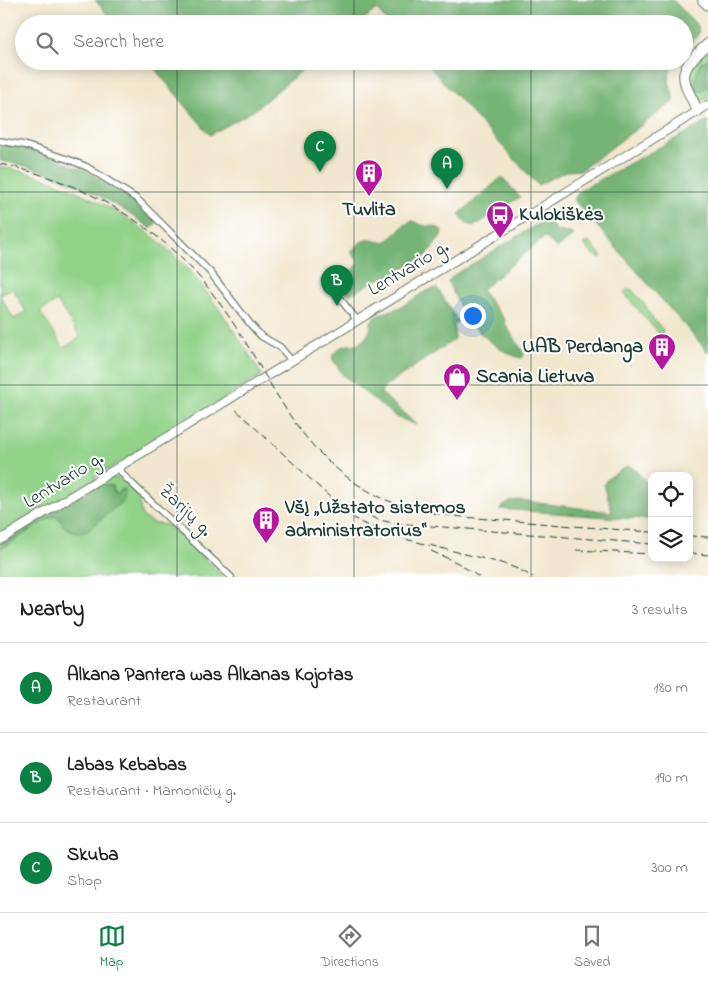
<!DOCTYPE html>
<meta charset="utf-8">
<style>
body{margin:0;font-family:"Indie Flower",sans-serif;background:#f2f2f2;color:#202124}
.controls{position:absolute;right:15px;bottom:15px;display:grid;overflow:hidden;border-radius:10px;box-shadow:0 2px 12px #0003}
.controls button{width:45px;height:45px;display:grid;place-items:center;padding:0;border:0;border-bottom:1px solid #e0e0e0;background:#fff;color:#202124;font:25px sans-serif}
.you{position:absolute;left:472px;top:315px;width:18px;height:18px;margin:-12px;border:4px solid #fff;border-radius:50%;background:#1a73e8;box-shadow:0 0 0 8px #1a73e833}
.badge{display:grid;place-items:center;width:32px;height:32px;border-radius:50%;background:#0b8043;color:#fff;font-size:16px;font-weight:700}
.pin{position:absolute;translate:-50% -41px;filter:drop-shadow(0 1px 2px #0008)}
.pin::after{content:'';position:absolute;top:26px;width:18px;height:15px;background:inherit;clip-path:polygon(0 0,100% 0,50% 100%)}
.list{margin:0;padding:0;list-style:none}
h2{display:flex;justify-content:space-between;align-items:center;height:65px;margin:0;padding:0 20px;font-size:21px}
h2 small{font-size:16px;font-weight:400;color:#757577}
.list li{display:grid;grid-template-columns:32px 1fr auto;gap:15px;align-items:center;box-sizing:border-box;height:90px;padding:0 20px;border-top:1px solid #e0e0e0}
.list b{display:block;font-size:19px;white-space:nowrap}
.list p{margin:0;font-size:16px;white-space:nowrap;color:#757577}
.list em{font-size:16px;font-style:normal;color:#757577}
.icon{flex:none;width:28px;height:28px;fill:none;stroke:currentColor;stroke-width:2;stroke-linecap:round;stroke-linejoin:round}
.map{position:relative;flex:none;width:708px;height:577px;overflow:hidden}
.search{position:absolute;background:#fff;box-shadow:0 2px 12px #0003;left:15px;right:15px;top:15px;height:55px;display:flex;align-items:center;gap:12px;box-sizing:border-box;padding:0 18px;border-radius:28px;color:#757577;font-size:19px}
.sheet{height:335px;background:#fff}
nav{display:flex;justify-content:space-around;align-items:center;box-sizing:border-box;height:70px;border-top:1px solid #e0e0e0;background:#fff;font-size:14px;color:#757577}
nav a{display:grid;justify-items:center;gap:2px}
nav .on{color:#0b8043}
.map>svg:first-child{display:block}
</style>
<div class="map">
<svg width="708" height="577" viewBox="0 0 708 577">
<rect width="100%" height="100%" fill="#fff"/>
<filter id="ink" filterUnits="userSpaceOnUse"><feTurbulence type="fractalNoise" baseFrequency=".02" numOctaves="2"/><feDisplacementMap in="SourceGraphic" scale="10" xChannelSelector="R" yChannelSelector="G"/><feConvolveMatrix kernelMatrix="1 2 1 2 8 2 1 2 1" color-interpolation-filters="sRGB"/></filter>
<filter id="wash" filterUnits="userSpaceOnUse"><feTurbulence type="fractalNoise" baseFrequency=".0096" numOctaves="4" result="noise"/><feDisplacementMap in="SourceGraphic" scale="20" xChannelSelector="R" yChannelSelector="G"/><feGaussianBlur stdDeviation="1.12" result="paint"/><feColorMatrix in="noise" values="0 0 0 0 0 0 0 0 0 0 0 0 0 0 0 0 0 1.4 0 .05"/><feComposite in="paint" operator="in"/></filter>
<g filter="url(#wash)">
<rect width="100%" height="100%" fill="#f1e7ce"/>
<path fill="#92d289" stroke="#58885e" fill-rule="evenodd" d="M708,49V60L701,62L699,68L695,84L702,90L708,86V99C696,103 689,89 688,79C688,76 690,70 692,67C694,60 703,55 708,49Z
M0,167C27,171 51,180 76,191C116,209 154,233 185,266C215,299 238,337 262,375L0,536V296L14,319L26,311L12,288L0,296ZM57,301L80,337L64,348L40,312Z
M587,242L590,243L602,256L599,258L597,255L594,256L583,244Z
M630,289L632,290L646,306C648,315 657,323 663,330L661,336L624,293L627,290Z
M109,477C123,476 131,489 140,498L141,513L143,517L152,523L169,525L224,577H0V549L51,517C60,514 61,522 66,528L85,532L122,501L125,496L121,489L117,493L106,485L99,484Z"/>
<path fill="#75b475" stroke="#4a7854" d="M95,0H673L696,24L699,32L696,38L684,48V24H389L376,9L359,24H116Z
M708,60V86L702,90L697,91C692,83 698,70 701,62Z
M148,61H313L253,111L210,135Z
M424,61H674C670,69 668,76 670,85C671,91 675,95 674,101L581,170L566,171L538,185Z
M708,121V352L574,200L579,191Z
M0,143L35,151L87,171L136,203L157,222L151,229C110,198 52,168 0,161Z
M502,177L520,197L476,225C468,227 464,220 459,214Z
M546,219L557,231L571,232L574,235L557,248L545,237L481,290L505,320L504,322L524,354L522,358C506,356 478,334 469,320C460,309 455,295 448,282L454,275Z
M412,221C417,222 420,225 425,226C433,227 436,225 442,231L440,238L426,256L394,274L378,279L349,295L339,281C343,278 357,268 358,263C358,259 353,255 350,252C355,248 360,241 366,240C374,239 379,244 386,241C396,236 401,225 412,221Z
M437,288L458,321L454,326L455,339L383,388L381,393L417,425L396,417L344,376L333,360L332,356C339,346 346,344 357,345C362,341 368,337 370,330C371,326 369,322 373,319C381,312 393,311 402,306C414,300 423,290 437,288Z
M627,466L632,467L652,487V519L620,518L499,509L510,502L522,501L612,512L604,484L607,479Z
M99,484L112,486L114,492L117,493L124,488L125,489V496L122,501C115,507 90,530 84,532C78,533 70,531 65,527C59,521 62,515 51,517L0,549V544Z"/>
</g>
<g filter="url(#ink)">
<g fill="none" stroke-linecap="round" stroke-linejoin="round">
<g stroke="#68786a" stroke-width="8">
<path id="street" d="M0,141L24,145L70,160L87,167L137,199L210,272L251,325L261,336L280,347L291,360
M325,280L357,320
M117,467L127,479L231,577"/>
</g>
<g stroke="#68786a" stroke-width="10">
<path id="secondary" d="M0,540L708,105"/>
</g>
<g stroke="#68786a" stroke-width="12">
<path id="highway" d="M703,0L708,5
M698,111C680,76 676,72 708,44"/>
</g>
<use href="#street" stroke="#fff" stroke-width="5.5"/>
<use href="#secondary" stroke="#fff" stroke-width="8"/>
<use href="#highway" stroke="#fff" stroke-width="10"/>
<path stroke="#1f3d34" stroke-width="1" stroke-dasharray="8 4" stroke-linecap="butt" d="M0,164C78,180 149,219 201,279C217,298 230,318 243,338C281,400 305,456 372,493C415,517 468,517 516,521C561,525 607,529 652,532
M236,410L347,513L360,522L389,535L501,563L518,569L533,577
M349,508L379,520L394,523L652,544
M689,536L708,537
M576,550L652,554
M431,551L458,563L479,577
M689,553L708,555"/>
</g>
</g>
<path fill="none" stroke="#1f3d34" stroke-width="1" stroke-opacity="0.55" d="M177,0V24M354,0V24M531,0V24M177,61V577M354,61V577M531,61V577M0,192H708M0,385H708"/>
<defs>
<g id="building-pin" transform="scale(1.4375)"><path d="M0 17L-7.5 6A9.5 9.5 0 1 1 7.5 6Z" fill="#b5179e" stroke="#fff"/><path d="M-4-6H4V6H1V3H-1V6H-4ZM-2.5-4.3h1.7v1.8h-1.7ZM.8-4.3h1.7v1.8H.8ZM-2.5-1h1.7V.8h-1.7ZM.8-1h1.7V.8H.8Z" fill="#fff"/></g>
<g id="bus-pin" transform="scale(1.4375)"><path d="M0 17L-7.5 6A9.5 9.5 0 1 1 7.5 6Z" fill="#b5179e" stroke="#fff"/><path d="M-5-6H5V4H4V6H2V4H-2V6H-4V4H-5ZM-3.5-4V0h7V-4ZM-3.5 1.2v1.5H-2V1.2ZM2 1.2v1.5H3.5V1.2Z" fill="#fff"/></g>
<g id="shop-pin" transform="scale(1.4375)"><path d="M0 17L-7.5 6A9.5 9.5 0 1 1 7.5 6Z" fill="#b5179e" stroke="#fff"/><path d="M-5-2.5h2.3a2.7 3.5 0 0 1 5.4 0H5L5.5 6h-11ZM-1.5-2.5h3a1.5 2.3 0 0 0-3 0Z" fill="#fff"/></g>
</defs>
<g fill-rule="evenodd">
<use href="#building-pin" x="369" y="173"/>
<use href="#bus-pin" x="500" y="215"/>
<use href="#building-pin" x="662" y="347"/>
<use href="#shop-pin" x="457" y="377"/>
<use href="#building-pin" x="266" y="520"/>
</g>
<g text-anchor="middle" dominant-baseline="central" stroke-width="4" stroke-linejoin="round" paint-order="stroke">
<g font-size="20" font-weight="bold" fill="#1f3d34" stroke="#fff" text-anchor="start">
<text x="369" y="210" text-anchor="middle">Tuvlita</text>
<text x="519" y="215">Kulokiškės</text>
<text x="643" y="347" text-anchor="end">UAB Perdanga</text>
<text x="476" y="377">Scania Lietuva</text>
<text x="285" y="508">VšĮ „Užstato sistemos<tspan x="285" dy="23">administratorius“</tspan></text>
</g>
<g font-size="20" fill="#1f3d34" stroke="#fff">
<text transform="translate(409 269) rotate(-31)">Lentvario g.</text>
<text transform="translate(64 481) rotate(-32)">Lentvario g.</text>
<text transform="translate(185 511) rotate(44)">Žarijų g.</text>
</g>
</g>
</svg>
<div class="controls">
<button><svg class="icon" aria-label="locate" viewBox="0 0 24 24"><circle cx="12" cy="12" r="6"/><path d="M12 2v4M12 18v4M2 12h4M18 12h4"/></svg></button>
<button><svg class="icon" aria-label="layers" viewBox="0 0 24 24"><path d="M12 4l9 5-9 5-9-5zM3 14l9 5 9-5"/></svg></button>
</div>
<div class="you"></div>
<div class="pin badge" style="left:447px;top:189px">A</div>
<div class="pin badge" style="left:337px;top:306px">B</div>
<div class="pin badge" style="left:320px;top:172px">C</div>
<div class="search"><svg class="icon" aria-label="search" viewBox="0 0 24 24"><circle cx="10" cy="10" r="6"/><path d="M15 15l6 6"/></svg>Search here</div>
</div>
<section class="sheet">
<h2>Nearby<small>3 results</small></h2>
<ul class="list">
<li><span class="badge">A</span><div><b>Alkana Pantera was Alkanas Kojotas</b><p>Restaurant</p></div><em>180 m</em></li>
<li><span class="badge">B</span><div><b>Labas Kebabas</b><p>Restaurant · Mamoničių g.</p></div><em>190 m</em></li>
<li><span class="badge">C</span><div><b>Skuba</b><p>Shop</p></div><em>300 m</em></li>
</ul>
</section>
<nav>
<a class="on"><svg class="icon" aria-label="map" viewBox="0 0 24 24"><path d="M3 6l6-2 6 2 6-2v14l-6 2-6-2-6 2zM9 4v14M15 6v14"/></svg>Map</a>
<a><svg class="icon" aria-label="directions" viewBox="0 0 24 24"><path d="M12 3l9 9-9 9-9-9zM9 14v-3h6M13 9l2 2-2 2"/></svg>Directions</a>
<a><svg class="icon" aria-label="saved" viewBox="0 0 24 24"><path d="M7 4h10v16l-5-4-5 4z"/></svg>Saved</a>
</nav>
